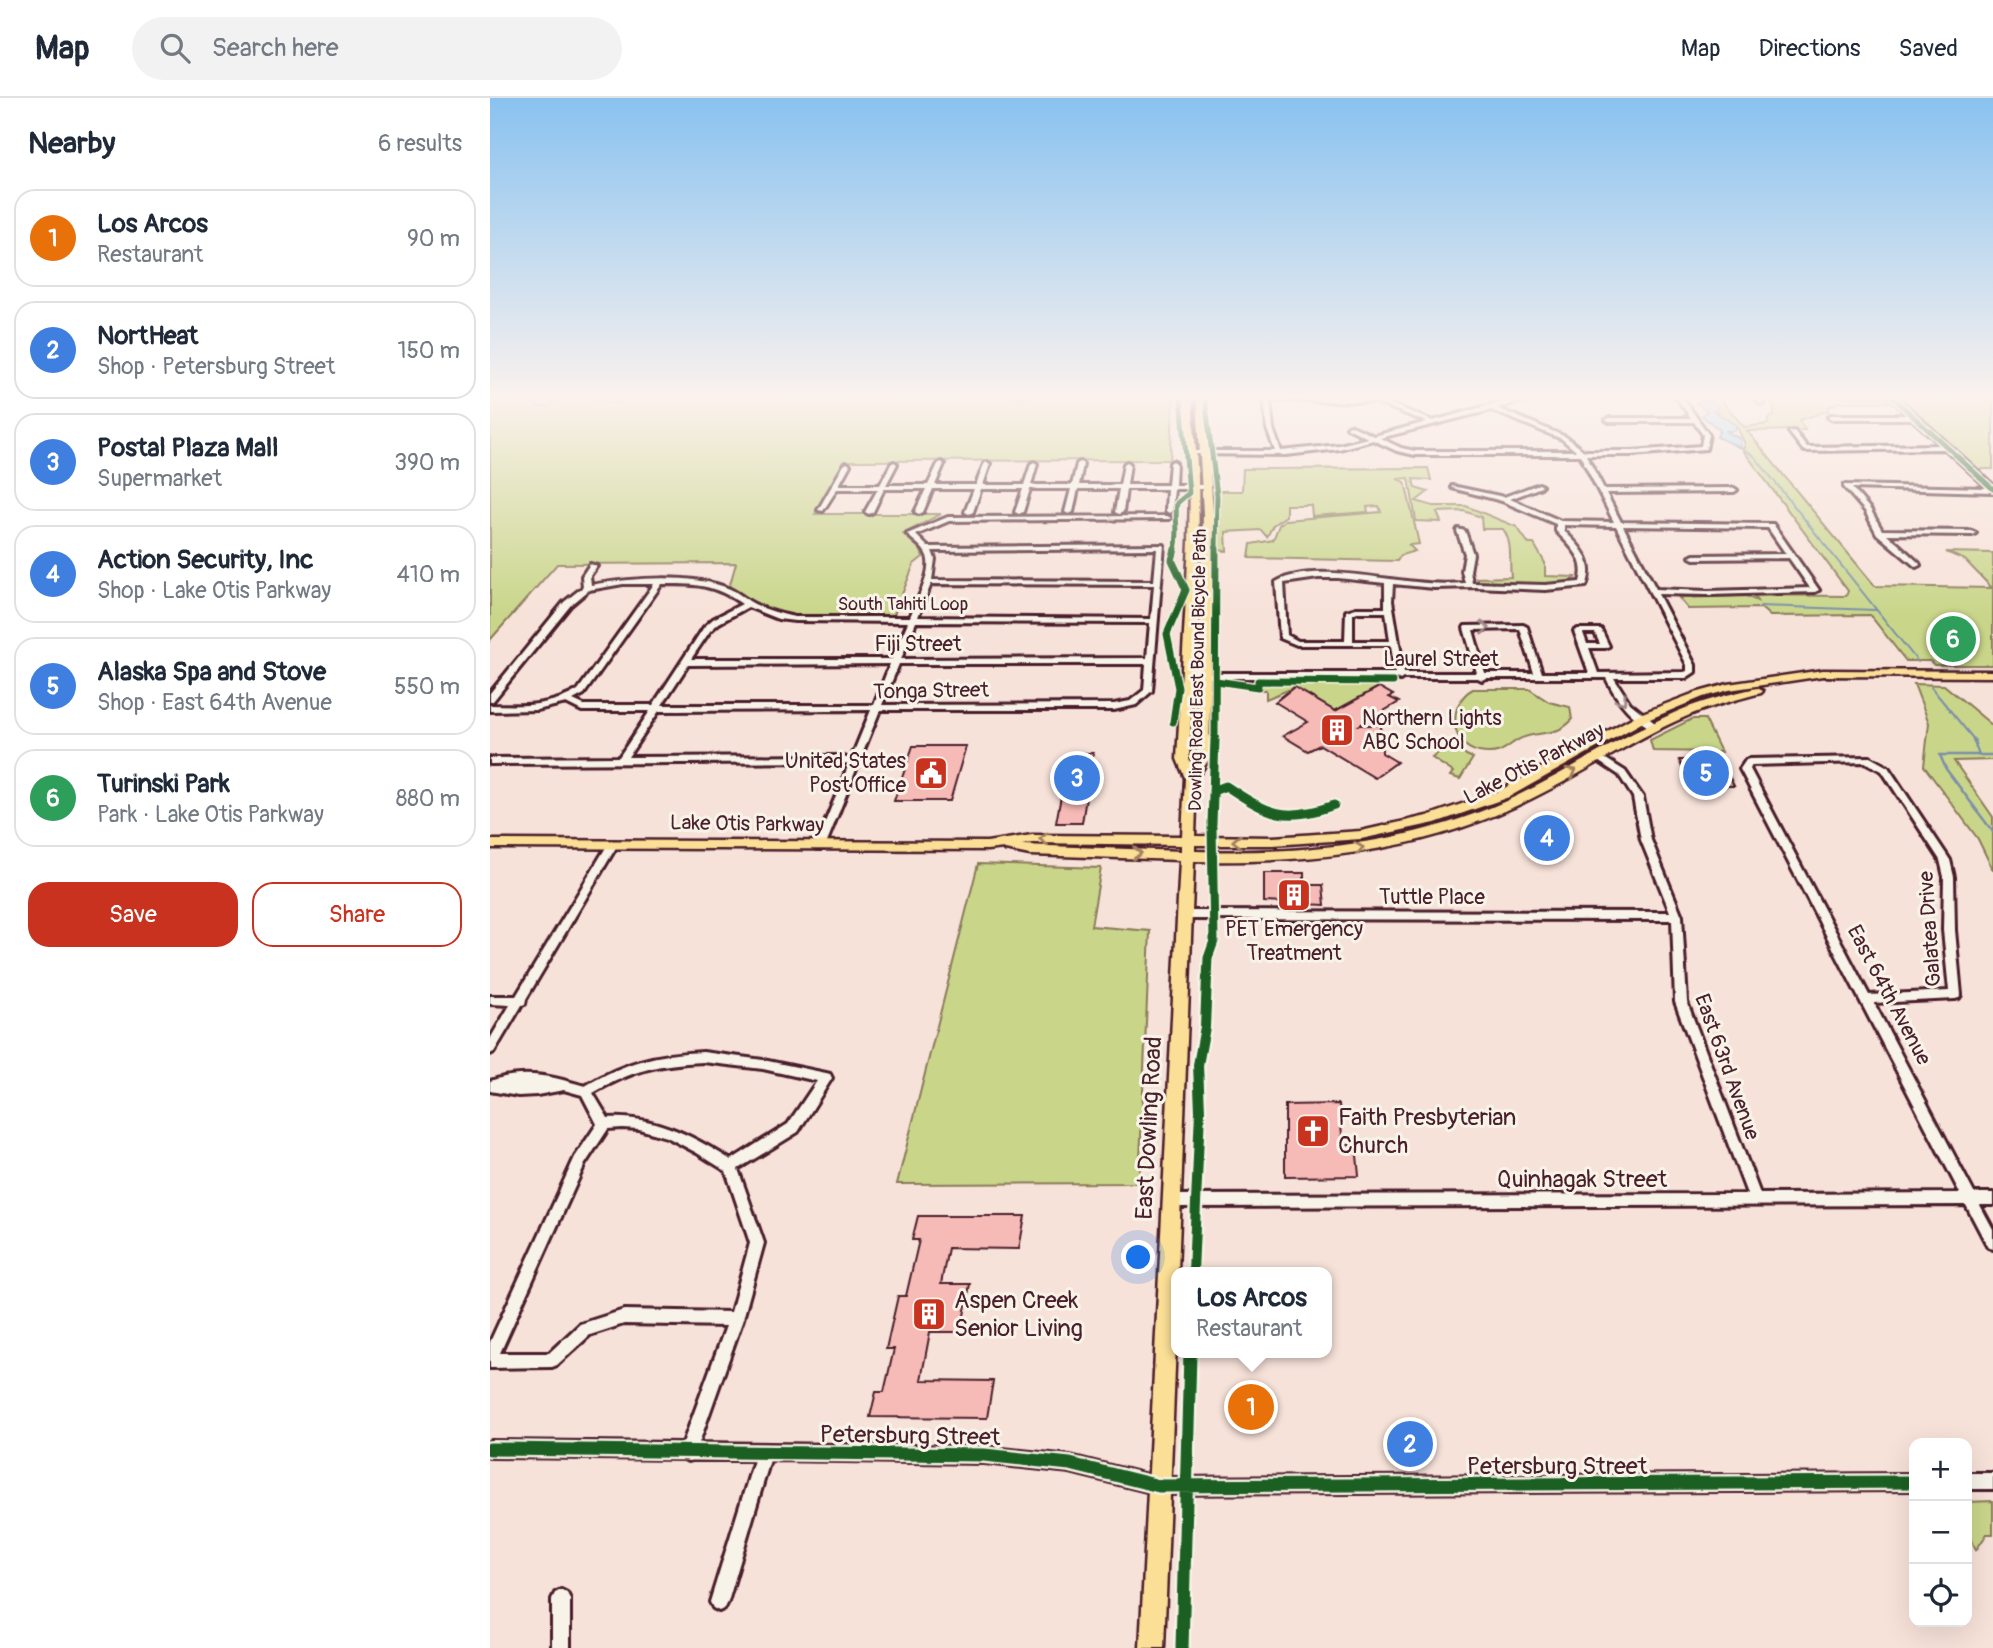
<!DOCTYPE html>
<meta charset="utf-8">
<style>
body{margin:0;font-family:Pangolin,sans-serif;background:#f2f2f3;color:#1f2937}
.controls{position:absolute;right:21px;bottom:21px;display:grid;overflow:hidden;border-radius:14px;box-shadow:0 7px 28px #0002}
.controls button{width:63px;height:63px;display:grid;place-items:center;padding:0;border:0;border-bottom:2px solid #e0e1e3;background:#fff;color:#1f2937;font:35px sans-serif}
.you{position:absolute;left:649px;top:1160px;width:24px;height:24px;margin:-18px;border:5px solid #fff;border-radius:50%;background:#1a73e8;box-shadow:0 0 0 10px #1a73e833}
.badge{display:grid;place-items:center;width:46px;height:46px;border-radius:50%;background:#c8321e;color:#fff;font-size:23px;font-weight:700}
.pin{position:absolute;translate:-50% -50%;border:4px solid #fff;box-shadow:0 2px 7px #0006}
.popup{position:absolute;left:681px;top:1169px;width:161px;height:91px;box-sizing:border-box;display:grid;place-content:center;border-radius:14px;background:#fff;filter:drop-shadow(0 2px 5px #0005);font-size:23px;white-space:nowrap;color:#747a83}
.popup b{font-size:26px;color:#1f2937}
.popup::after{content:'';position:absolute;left:50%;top:100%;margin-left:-14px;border:14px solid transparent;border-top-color:#fff}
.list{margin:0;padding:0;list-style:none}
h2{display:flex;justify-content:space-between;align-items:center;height:91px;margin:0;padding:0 28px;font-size:30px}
h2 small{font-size:23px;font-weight:400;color:#747a83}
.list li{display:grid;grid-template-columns:46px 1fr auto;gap:21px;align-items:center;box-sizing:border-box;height:98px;margin:0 14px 14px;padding:0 14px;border:2px solid #e0e1e3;border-radius:21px}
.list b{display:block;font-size:26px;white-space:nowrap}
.list p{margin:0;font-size:23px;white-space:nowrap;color:#747a83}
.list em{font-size:23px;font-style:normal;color:#747a83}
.actions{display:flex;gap:14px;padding:21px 28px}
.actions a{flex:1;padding:16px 0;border:2px solid #c8321e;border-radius:21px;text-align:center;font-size:24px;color:#c8321e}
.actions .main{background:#c8321e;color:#fff}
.icon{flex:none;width:38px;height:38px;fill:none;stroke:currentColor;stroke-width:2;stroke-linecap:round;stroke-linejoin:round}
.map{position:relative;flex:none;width:1503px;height:1550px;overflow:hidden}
header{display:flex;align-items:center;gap:42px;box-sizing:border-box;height:98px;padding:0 35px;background:#fff;border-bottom:2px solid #e0e1e3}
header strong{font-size:33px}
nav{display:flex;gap:38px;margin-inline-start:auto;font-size:24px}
.search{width:490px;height:63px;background:#f2f2f3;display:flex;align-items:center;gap:18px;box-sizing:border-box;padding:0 24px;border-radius:38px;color:#747a83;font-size:26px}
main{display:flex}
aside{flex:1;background:#fff}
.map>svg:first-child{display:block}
</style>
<header>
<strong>Map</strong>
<div class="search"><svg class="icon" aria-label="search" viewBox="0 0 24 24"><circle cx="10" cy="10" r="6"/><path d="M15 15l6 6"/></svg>Search here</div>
<nav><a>Map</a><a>Directions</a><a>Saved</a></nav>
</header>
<main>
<aside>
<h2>Nearby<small>6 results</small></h2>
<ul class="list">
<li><span class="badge" style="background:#e8710a">1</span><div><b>Los Arcos</b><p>Restaurant</p></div><em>90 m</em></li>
<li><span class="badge" style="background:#3f7fe0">2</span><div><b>NortHeat</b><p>Shop · Petersburg Street</p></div><em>150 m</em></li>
<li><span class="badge" style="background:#3f7fe0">3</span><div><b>Postal Plaza Mall</b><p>Supermarket</p></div><em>390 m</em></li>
<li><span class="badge" style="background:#3f7fe0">4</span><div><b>Action Security, Inc</b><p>Shop · Lake Otis Parkway</p></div><em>410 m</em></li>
<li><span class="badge" style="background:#3f7fe0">5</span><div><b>Alaska Spa and Stove</b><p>Shop · East 64th Avenue</p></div><em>550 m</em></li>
<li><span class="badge" style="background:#2e9e5b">6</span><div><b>Turinski Park</b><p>Park · Lake Otis Parkway</p></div><em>880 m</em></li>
</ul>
<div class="actions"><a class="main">Save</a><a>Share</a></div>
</aside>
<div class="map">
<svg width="1503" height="1550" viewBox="0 0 1503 1550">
<rect width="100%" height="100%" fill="#f7e2d9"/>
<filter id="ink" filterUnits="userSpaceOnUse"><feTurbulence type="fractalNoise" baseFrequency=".0143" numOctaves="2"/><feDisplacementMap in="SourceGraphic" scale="14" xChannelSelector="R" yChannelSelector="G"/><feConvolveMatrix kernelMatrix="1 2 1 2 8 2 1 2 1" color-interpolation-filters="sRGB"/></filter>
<g filter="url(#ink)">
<path fill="#c9d68a" stroke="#8a7a5a" stroke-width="2" d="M0,299H684L680,362L354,363L325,416H451L413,436L430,451L433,459L424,466L403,519L299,518L260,507L239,490L246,465L67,466L0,542Z
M1276,299H1395L1400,304H1350L1338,309V313L1309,322L1315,332L1257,333L1385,488L1502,490L1475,462L1456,454L1503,455V567H1444L1440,563H1416L1380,517L1280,518L1271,510L1198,511L1189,500L1256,498L1267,503L1264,497L1356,498L1358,493L1253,352L1255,346L1246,327L1228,315L1222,301H1230L1254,329L1278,326V320L1284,318V307Z
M1411,299H1503V371H1488Z
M938,370L941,382L923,381L925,390L938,394L926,403L943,408H976L1027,429L1039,446H1044L1055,465V478L1087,479L1067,488L987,483L986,480L1021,479C1019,461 1023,445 1013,431H992L991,419L974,413L947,414L951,424L926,423L919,380L907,381L915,384L929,446L919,447L925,453L911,457L907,463L759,460L761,446L783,442L789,427L795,422L891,414L889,408L877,409L878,414L822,418L821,407H796V418L783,427L777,439L771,432L736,434L737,453L727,452L725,393H752L753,371Z
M769,584H888L889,589L845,613L805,589L776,601V592H769Z
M1424,586L1454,587L1503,628V662L1464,663L1503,719V772L1488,741L1434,668L1439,625Z
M983,591H1039L1059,604L1080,609L1082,622C1068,637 1057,633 1038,638C1018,642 1018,659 989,654C958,648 958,604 983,591Z
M1202,621H1215L1231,654L1163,653L1160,642Z
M958,643L965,647L967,653L983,660L970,681L960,678L963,674L942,660L948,655L947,646Z
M488,766L611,770L601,828L660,833L649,1085L407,1086Z
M1503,1403V1436H1497L1486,1452L1477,1431V1404Z"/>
<path fill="#9bd8fc" stroke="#7b8ea8" stroke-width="2" d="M1213,302L1226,304L1228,309L1223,313L1246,327L1245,333H1235L1250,341L1251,350L1227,339L1230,332L1212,318L1217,313L1207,305Z"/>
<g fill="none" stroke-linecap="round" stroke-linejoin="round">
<path stroke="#7b8ea8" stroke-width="2" d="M55,299L45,306L47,309H59L73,299
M94,299L130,307L135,299
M0,300L4,299
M1251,350L1265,359L1428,564
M1270,508L1386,512
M1441,589L1485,643"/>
<path stroke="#7b8ea8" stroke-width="2.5" d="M1483,641L1489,657
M1503,657H1450L1456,671L1503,734"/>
</g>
<path fill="#f7bbb7" stroke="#4a1f2b" stroke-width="2" d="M804,589L845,613L889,589L903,597L899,599L909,604L870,627H891L892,655L907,664L885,680L830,647L818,653L793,638L818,624L785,604Z
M423,648H476L460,703H404Z
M579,655H603L592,725H566Z
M1189,662H1231L1244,688H1200Z
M774,775H814V787H833L835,807L774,804Z
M849,1006L853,1047H866L869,1078L795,1079V1007Z
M428,1118H535L529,1151L458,1150L451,1186H480L471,1234H440L431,1282L503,1283L497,1320L380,1319L386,1294H394L404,1251H396L408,1198H416L429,1142H422Z"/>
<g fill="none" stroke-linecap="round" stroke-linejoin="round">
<g stroke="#4a1f2b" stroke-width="6">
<path id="minor" d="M774,299L886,300L943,323L1000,307L1035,299H1046L1007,310L1076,339L1094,353H1141L1211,348L1213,337L1204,324H1119L1116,322L1119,320H1201L1186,299H1192L1219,337L1216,351L1141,357H1096L1114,391L1244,390L1247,392L1244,394L1116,395L1131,424L1283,426L1329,492L1325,494L1218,497L1168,496L1205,567V574L1196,580H1124L1140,605L1166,626L1168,628L1163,631C1141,621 1126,601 1116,580H996L992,582L988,580H913L910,582L907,580H711L701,570L703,530L697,516L701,514C716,525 710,552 709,569L716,575H905L901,547H807L790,540L786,484C820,465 888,481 926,484C942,486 958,486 975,485L972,473L975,456L967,433L968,431L975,433L983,456L980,473L982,485L1055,487L1090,484C1097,461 1081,449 1066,433V426L1012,403L962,390V388L1014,399L1049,386L1052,388L1051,389L1020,401L1071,423L1124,424L1090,357H925L907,353L883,342L849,351L796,357L701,356V354L703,353H785L777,331ZM780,302L885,304L937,324L884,338L860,327L857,329L858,330L878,340L849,347L791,353L783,331ZM1001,312L1072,341L1086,353H925L911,350L890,340ZM1074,427L1126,428L1197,567V573L1194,574L1108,575L1099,550H1115L1119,548L1111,531H1088L1084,533L1099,575H1052L1037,529L1033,527L975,528L974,530L987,575H914L902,503L903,486L944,490L986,489L1055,492L1096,488C1106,464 1090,448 1074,433ZM1133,428L1278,430L1296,456L1204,457L1200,459L1204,461L1299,460L1320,490L1218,493L1166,491ZM828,480H848L895,485V510H866L856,513L855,543H808L797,537L794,485ZM867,514H896L900,543H863V516ZM1030,531L1044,575H995L983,532ZM1093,535H1105L1110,546H1097Z
M1264,299H1270L1275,305L1270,306Z
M1399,299H1406L1503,387V394L1362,390L1380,411L1392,432L1482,433L1486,435L1482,437L1397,436L1429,465L1430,467L1426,469L1387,436L1375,413L1354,389V387L1498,390L1455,351L1315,353L1313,352L1299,334L1304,333L1317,349L1451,347L1422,321H1341L1338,319L1341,317H1418Z
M683,363L686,365L685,387H717L720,389L717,391H684L682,413L679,415L676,413L677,391H636L633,414L629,416L625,414L629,391H588L583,414L579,416L575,414L581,391H540L533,414L529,416L525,414L533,391H491L483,414L479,416L475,414L484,391H443L433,414L429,416L425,414L436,391H394L383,414L379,416L375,414L388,391H347L333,413L328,412L354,367L357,365L360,367L349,387H390L401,366L404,364L407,366L396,387H438L448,366L451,364L454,366L445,387H486L494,366L497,364L500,366L493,387H534L541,366L544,364L547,366L541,387H582L587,366L590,364L593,366L589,387H630L634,366L637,364L640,366L637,387H678L680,365Z
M677,418L681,420L679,421L459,423L426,437L438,449L674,447L662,593L646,607L624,612H390L334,751H326L325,749L359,666L349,664L0,666V660L129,659L160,613H92L76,605L47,612L0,613V607C31,608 60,609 88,592L164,486H133L99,492L80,508L3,603L0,604V595L74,504L93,489L92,478L100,466L107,468L100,478L101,487C141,480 203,475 240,491C247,494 253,499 259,503C272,511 290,516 305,519H420C426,504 443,474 437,458C434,449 423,443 417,436L458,419ZM667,451L664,483L442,482L445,461L442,453ZM172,486C205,486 224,486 252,506L223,521L214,529L163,607H94L83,602L94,596ZM441,486L664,487L661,521L428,519ZM258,509L288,521L305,523L418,524L402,561H201L220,533L229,525ZM426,524L660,525L657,560L411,561ZM400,566L384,607H172L198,567ZM409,566H656L654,592L640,603L624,606L392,607ZM381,612L361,661L349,658L138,659L169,613Z
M1108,656L1135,673L1153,699L1161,742L1192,818L1197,904L1270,1096L1470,1095L1250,671L1256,662L1259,661L1380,659L1398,669L1460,762L1464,779L1465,832L1471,897L1469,900L1465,901L1384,905L1484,1095H1503V1107H1490L1503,1131V1151L1498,1149L1476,1107L681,1109L676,1107L674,1103L676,1099L681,1097L1257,1096L1185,904L1182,822L697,821L692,817L697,813L1180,814L1151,742L1143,699L1129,677L1105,661L1103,659ZM1375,664L1392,673L1450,762L1454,779L1453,832L1459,893L1379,897L1260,671L1262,667Z
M123,743L128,746L36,901L35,906L32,907L4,954L0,956V941L20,907L0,906V898H26L118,746Z
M213,954L273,962L336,975L340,976L342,980L308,1034L248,1071L274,1145L253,1221L209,1345L494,1349L580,1358L669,1380L1424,1376V1392L669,1396L580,1374L494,1365L280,1362L238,1504L235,1510L229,1513L223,1510L220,1504L264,1362H202L198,1363L194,1361L0,1359V1343L193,1345L236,1228L134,1226L100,1237L67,1267L62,1269L0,1270V1244L85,1059L107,1026L92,997L74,992L47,997L28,998L0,993V983C34,971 61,978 95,988C136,964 165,956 213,954ZM213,964L273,971L327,983L298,1026L241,1062C203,1038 164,1017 118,1020L103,995C143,972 168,966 213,964ZM132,1030L149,1031L177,1039L207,1055L236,1073L260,1145L241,1214L134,1212L90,1226L59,1255H10L95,1066L118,1031Z
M1477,1375H1503V1391H1477Z
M71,1492L77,1495L80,1501V1550H62V1501L65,1495Z"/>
</g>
<g stroke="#4a1f2b" stroke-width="5">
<path id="major" d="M694,299H702L708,381L709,445L699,661L702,668L707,661L713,416L707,299H715L723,416L719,661L707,680L705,738L783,739L871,733L937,718L1009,693L1147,617L1205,595L1238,586L1333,572L1503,573V579L1333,578L1239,592L1213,599L1155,623L1019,699L945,725L871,741L783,747H705V753C811,756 918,747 1016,703C1075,676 1127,640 1186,614C1212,603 1239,596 1267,590L1273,593L1271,595C1245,602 1220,608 1195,619C1137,644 1084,682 1026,708C926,755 814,765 704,763L688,1174H686V1244L674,1550H650L690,762L540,757L515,752L514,750L497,752L0,750V742L497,744L542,737L692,738L695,680L687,661L699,445L700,381ZM542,745L691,747V753L532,747Z"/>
</g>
<use href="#minor" fill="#f7f3e8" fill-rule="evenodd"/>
<use href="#major" fill="#fbdf96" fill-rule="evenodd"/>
<g stroke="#f7f3e8" stroke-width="8">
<path id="cycleway-far4" d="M715,299L727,398L726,452
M1402,299L1503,391
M685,452C690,431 684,424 687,405L699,395L691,299"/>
</g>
<g stroke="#f7f3e8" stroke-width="10">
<path id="cycleway-far3" d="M726,583L768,589V583L903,584
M683,624L688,590L677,536L696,492L682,462L685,451
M725,643L726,451"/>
</g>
<g stroke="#f7f3e8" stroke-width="13">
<path id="cycleway-far2" d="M723,693L736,688C778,716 795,725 844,707
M722,726L725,641
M717,881L718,860L724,843L722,729"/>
</g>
<g stroke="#f7f3e8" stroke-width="15">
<path id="cycleway-far1" d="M703,1174L710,1013L708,967L715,929L717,879"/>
</g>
<g stroke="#f7f3e8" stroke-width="18">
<path id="cycleway" d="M0,1351L494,1357L580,1366L669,1388L1424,1384
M692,1550L700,1255"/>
</g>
<use href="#cycleway-far4" stroke="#1b5e20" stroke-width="5"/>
<use href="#cycleway-far3" stroke="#1b5e20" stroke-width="7"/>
<use href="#cycleway-far2" stroke="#1b5e20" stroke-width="9"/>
<use href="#cycleway-far1" stroke="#1b5e20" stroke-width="10"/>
<use href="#cycleway" stroke="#1b5e20" stroke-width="13"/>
</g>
<defs><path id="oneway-chevron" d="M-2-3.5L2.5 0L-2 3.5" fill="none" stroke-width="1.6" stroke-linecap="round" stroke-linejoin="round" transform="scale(1.75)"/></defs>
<g stroke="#a0898a">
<use href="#oneway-chevron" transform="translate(995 530)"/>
<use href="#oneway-chevron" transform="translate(1132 602) rotate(55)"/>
</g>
<g stroke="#a27f60">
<use href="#oneway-chevron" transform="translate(1082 674) rotate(-29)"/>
<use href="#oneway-chevron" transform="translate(554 741) rotate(180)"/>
<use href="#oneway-chevron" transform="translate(747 743) rotate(-180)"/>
<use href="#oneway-chevron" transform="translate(869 750) rotate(-8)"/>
<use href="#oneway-chevron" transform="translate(647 755) rotate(1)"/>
</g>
</g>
<linearGradient id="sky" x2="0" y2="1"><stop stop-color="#89c2f0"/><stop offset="0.58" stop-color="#fbf2ee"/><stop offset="1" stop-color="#fbf2ee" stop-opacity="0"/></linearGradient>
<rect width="1503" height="516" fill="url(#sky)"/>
<defs>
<g id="building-square" transform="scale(1.75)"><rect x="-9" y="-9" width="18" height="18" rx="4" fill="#c8321e" stroke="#f7f3e8"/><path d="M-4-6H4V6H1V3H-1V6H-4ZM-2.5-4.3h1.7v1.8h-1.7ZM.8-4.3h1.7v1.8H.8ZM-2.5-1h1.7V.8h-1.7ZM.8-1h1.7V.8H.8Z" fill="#fff"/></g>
<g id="civic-square" transform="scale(1.75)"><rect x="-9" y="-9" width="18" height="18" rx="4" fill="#c8321e" stroke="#f7f3e8"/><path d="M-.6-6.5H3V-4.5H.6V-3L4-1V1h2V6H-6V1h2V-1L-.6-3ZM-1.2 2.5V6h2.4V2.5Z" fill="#fff"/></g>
<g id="church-square" transform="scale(1.75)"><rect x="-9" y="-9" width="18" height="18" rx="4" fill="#c8321e" stroke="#f7f3e8"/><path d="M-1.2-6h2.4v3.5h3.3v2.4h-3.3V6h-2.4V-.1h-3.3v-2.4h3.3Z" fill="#fff"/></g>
</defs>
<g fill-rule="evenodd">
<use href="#building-square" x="847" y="632"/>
<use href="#civic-square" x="441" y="675"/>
<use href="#building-square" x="804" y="797"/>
<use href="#church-square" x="823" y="1033"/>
<use href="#building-square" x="439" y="1216"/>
</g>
<g text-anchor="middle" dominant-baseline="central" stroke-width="6" stroke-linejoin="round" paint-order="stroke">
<g font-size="18" fill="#4a1f2b" stroke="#f7f3e8">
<text x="413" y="506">South Tahiti Loop</text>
<text transform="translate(708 572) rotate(-89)">Dowling Road East Bound Bicycle Path</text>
</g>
<g font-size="21" fill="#4a1f2b" stroke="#f7f3e8">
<text x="428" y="546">Fiji Street</text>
<text x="951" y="561">Laurel Street</text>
<text transform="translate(441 593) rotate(-1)">Tonga Street</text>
<text transform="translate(1044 666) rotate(-27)">Lake Otis Parkway</text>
<text transform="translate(257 726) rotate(1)">Lake Otis Parkway</text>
<text x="942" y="799">Tuttle Place</text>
<text transform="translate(1440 831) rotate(-94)">Galatea Drive</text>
<text transform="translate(1399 897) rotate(62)">East 64th Avenue</text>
<text transform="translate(1237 969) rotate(70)">East 63rd Avenue</text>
</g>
<g font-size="21" fill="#4a1f2b" stroke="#f7f3e8" text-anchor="start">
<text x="872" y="620">Northern Lights<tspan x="872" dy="24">ABC School</tspan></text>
<text x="416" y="663" text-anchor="end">United States<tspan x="416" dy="24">Post Office</tspan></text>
<text x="804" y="831" text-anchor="middle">PET Emergency<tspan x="804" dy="24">Treatment</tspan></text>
</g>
<g font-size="24" fill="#4a1f2b" stroke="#f7f3e8" text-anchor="start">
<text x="848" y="1019">Faith Presbyterian<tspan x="848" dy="28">Church</tspan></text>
<text x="464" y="1202">Aspen Creek<tspan x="464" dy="28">Senior Living</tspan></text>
</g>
<g font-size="24" fill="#4a1f2b" stroke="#f7f3e8">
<text transform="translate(659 1030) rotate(-87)">East Dowling Road</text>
<text x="1092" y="1081">Quinhagak Street</text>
<text transform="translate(420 1338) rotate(1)">Petersburg Street</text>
<text x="1067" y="1368">Petersburg Street</text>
</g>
</g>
</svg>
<div class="controls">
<button>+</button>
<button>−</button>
<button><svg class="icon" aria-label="locate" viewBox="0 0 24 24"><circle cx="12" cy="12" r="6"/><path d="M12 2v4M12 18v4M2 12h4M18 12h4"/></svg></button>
</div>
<div class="you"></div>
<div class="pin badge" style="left:761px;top:1309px;background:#e8710a">1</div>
<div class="popup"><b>Los Arcos</b>Restaurant</div>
<div class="pin badge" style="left:920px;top:1346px;background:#3f7fe0">2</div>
<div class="pin badge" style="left:587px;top:680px;background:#3f7fe0">3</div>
<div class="pin badge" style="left:1057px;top:740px;background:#3f7fe0">4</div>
<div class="pin badge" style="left:1216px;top:675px;background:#3f7fe0">5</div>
<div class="pin badge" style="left:1463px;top:541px;background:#2e9e5b">6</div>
</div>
</main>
